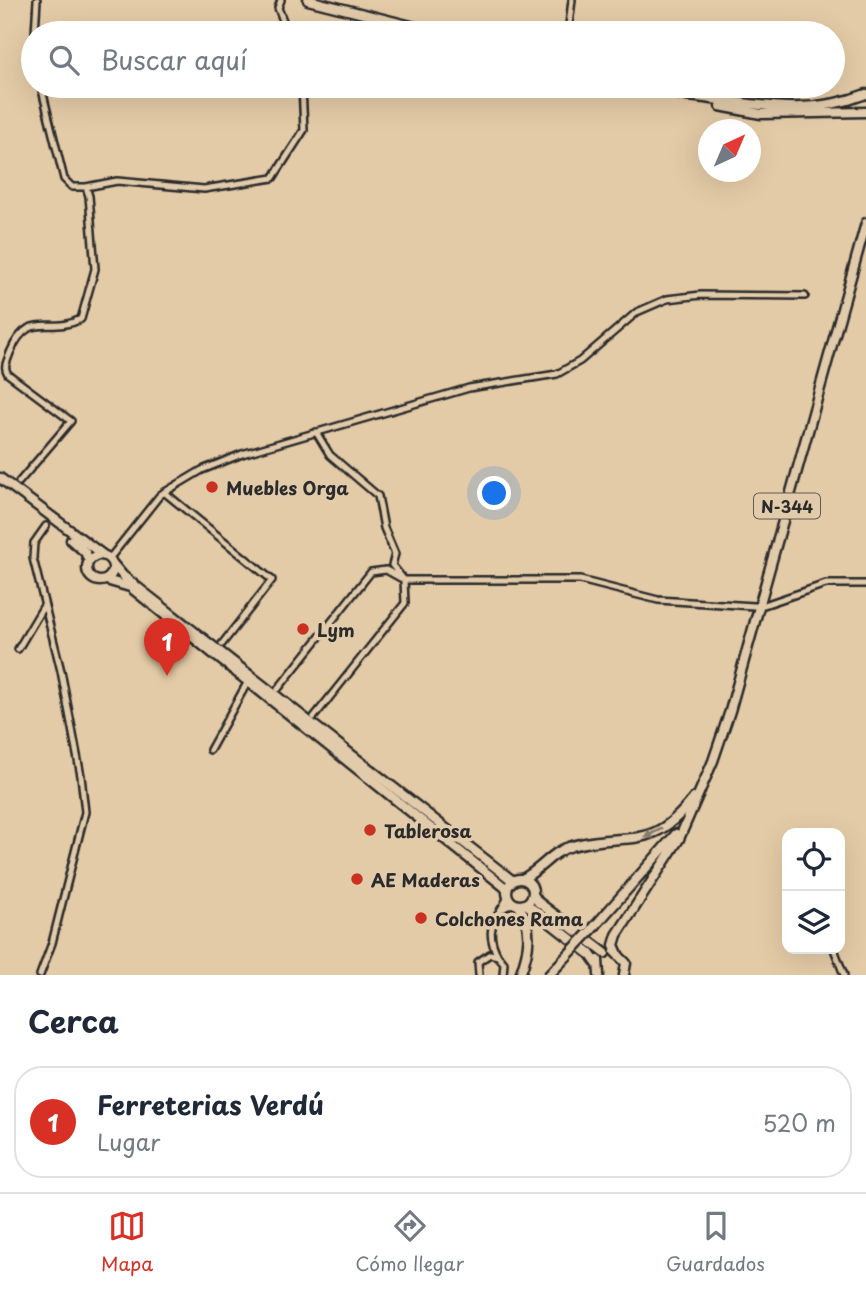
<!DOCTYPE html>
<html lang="es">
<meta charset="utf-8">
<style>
body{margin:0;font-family:"Playpen Sans",sans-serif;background:#f6f6f7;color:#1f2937}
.controls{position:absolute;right:21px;bottom:21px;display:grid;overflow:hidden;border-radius:14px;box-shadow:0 7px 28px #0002}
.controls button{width:63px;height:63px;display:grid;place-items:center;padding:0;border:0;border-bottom:2px solid #e0e1e3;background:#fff;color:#1f2937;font:35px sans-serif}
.compass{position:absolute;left:698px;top:119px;width:63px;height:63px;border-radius:50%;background:#fff;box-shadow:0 7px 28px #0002;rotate:44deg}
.you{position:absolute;left:495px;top:494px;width:24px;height:24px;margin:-18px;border:5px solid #fff;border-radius:50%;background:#1a73e8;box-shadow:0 0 0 10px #1a73e833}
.badge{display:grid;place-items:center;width:46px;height:46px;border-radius:50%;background:#d93025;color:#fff;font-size:23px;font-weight:700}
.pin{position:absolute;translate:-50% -58px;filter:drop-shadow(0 2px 4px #0008)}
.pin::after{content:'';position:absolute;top:37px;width:24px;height:21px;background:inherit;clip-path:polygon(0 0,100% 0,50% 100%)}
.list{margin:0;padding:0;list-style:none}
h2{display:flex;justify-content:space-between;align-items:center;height:91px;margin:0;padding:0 28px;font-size:30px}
h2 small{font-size:23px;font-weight:400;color:#747a83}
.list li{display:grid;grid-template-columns:46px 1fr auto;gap:21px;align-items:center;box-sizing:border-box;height:112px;margin:0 14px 14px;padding:0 14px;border:2px solid #e0e1e3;border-radius:28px}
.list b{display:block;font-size:26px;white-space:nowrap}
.list p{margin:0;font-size:23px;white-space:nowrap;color:#747a83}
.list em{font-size:23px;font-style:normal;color:#747a83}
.icon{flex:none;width:38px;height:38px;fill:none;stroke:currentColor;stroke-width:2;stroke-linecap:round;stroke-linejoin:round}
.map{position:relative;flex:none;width:866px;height:975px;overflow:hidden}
.search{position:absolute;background:#fff;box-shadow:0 7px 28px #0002;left:21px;right:21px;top:21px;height:77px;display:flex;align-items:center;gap:18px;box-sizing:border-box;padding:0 24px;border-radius:38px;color:#747a83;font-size:26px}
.sheet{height:217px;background:#fff}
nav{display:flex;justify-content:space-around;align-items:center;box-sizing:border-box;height:98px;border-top:2px solid #e0e1e3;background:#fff;font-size:19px;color:#747a83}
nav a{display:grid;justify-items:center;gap:4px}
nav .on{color:#d93025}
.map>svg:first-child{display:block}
</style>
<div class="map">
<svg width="866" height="975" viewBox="0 0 866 975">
<rect width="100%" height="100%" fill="#e4cba7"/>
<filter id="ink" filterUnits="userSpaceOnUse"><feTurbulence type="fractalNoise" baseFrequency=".0143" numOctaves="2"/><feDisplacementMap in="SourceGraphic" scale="14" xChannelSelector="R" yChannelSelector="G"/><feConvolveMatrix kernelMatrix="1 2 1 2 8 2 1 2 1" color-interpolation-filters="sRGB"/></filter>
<g filter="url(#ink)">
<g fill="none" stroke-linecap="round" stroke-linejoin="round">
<g stroke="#2b2b2b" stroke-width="10">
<path id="minor" d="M281,0L278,8L288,33
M35,33L37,0
M568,33L572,0
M86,187L117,181L204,189L273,178L304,130L302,86
M316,432L330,455L378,496L384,528L395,554L392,565L404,580H580L658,600L754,606
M19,482L71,421L8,374C3,367 7,362 10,353C29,308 48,336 81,319L95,269L89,196L86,187H72L64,179L41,86
M164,492L272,580L222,644
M109,559L160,495L202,470L242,454L469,388L557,374L580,361L637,312L667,299L701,295L805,296
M764,605L826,584H866
M18,649L43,607
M278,689L371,572L386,570L404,580L405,603L314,717
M210,750L246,685
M502,909L514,903
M834,949L844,975
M498,956C483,928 496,920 508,897
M40,975L52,943L85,812L81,776L61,671L33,558L34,543L46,526
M479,975L478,962L490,954L498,956L504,963L503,975"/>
</g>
<g stroke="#2b2b2b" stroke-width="13">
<path id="primary" d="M308,0L439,33
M647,86L687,96
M0,478L103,555
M71,540L85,552L89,561
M87 568a13 13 0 1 1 26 0a13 13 0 1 1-26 0Z
M112,563L123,576L513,881
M106,580L130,587L507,889"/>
</g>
<g stroke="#2b2b2b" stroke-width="13">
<path id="trunk" d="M687,96C751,102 802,119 866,94
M720,106L761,114L866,112
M522,879C541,870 552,851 572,846C629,830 649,855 694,798
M507 892a13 13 0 1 1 26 0a13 13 0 1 1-26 0Z
M533,894L538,902L605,953
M526,904L590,954L597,964
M518,905C534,927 529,951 520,975
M596,925L676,834
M615,952L626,963L624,975
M618,954L614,945L617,935L679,839L713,761L730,711L866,223
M598,960L599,975
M549,975L567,956"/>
</g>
<use href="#minor" stroke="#e2cbab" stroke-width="5"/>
<use href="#primary" stroke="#e2cbab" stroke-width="8"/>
<use href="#trunk" stroke="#e2cbab" stroke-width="8"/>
<g stroke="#2b2b2b" stroke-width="13" stroke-linecap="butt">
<path id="trunk-bridge" d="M567,956L596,925"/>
</g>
<use href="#trunk-bridge" stroke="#e2cbab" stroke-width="8"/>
</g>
<defs><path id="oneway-solid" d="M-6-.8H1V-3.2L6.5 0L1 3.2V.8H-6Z" transform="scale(1.75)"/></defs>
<use fill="#867b6b" href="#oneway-solid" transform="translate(653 833) rotate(153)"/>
</g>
<g fill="#c8321e" stroke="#e2cbab" stroke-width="2.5">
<circle cx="212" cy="487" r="7"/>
<circle cx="303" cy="629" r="7"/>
<circle cx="370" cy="830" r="7"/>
<circle cx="357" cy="879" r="7"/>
<circle cx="421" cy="918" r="7"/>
</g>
<g text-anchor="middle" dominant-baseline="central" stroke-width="7" stroke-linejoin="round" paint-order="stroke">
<rect fill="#e2cbab" stroke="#625b51" stroke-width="2" x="754" y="493.5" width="66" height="25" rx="5"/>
<g font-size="16" font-weight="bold" fill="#2b2b2b">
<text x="787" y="506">N-344</text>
</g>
<g font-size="18" font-weight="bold" fill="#2b2b2b" stroke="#e2cbab" text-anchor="start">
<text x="226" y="487">Muebles Orga</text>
<text x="317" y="629">Lym</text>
<text x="384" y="830">Tablerosa</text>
<text x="371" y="879">AE Maderas</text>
<text x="435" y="918">Colchones Rama</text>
</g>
</g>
</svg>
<div class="controls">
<button><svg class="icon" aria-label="locate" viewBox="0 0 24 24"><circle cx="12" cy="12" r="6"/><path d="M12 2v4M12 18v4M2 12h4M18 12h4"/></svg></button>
<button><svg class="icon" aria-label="layers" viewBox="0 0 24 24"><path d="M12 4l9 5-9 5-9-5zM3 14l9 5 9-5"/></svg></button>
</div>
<svg class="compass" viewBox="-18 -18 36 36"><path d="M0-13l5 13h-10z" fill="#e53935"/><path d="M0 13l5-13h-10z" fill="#747a83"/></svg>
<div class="you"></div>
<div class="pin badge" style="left:167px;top:676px">1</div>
<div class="search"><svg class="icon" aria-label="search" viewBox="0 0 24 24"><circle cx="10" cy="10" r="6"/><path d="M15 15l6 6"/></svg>Buscar aquí</div>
</div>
<section class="sheet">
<h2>Cerca<small></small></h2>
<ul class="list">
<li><span class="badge">1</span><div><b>Ferreterias Verdú</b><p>Lugar</p></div><em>520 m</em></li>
</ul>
</section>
<nav>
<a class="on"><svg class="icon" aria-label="map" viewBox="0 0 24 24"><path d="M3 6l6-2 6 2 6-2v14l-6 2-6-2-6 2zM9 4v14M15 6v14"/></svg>Mapa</a>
<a><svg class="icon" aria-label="directions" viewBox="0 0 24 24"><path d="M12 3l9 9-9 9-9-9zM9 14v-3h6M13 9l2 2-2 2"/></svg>Cómo llegar</a>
<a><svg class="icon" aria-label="saved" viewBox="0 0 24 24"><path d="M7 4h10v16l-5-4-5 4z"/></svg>Guardados</a>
</nav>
